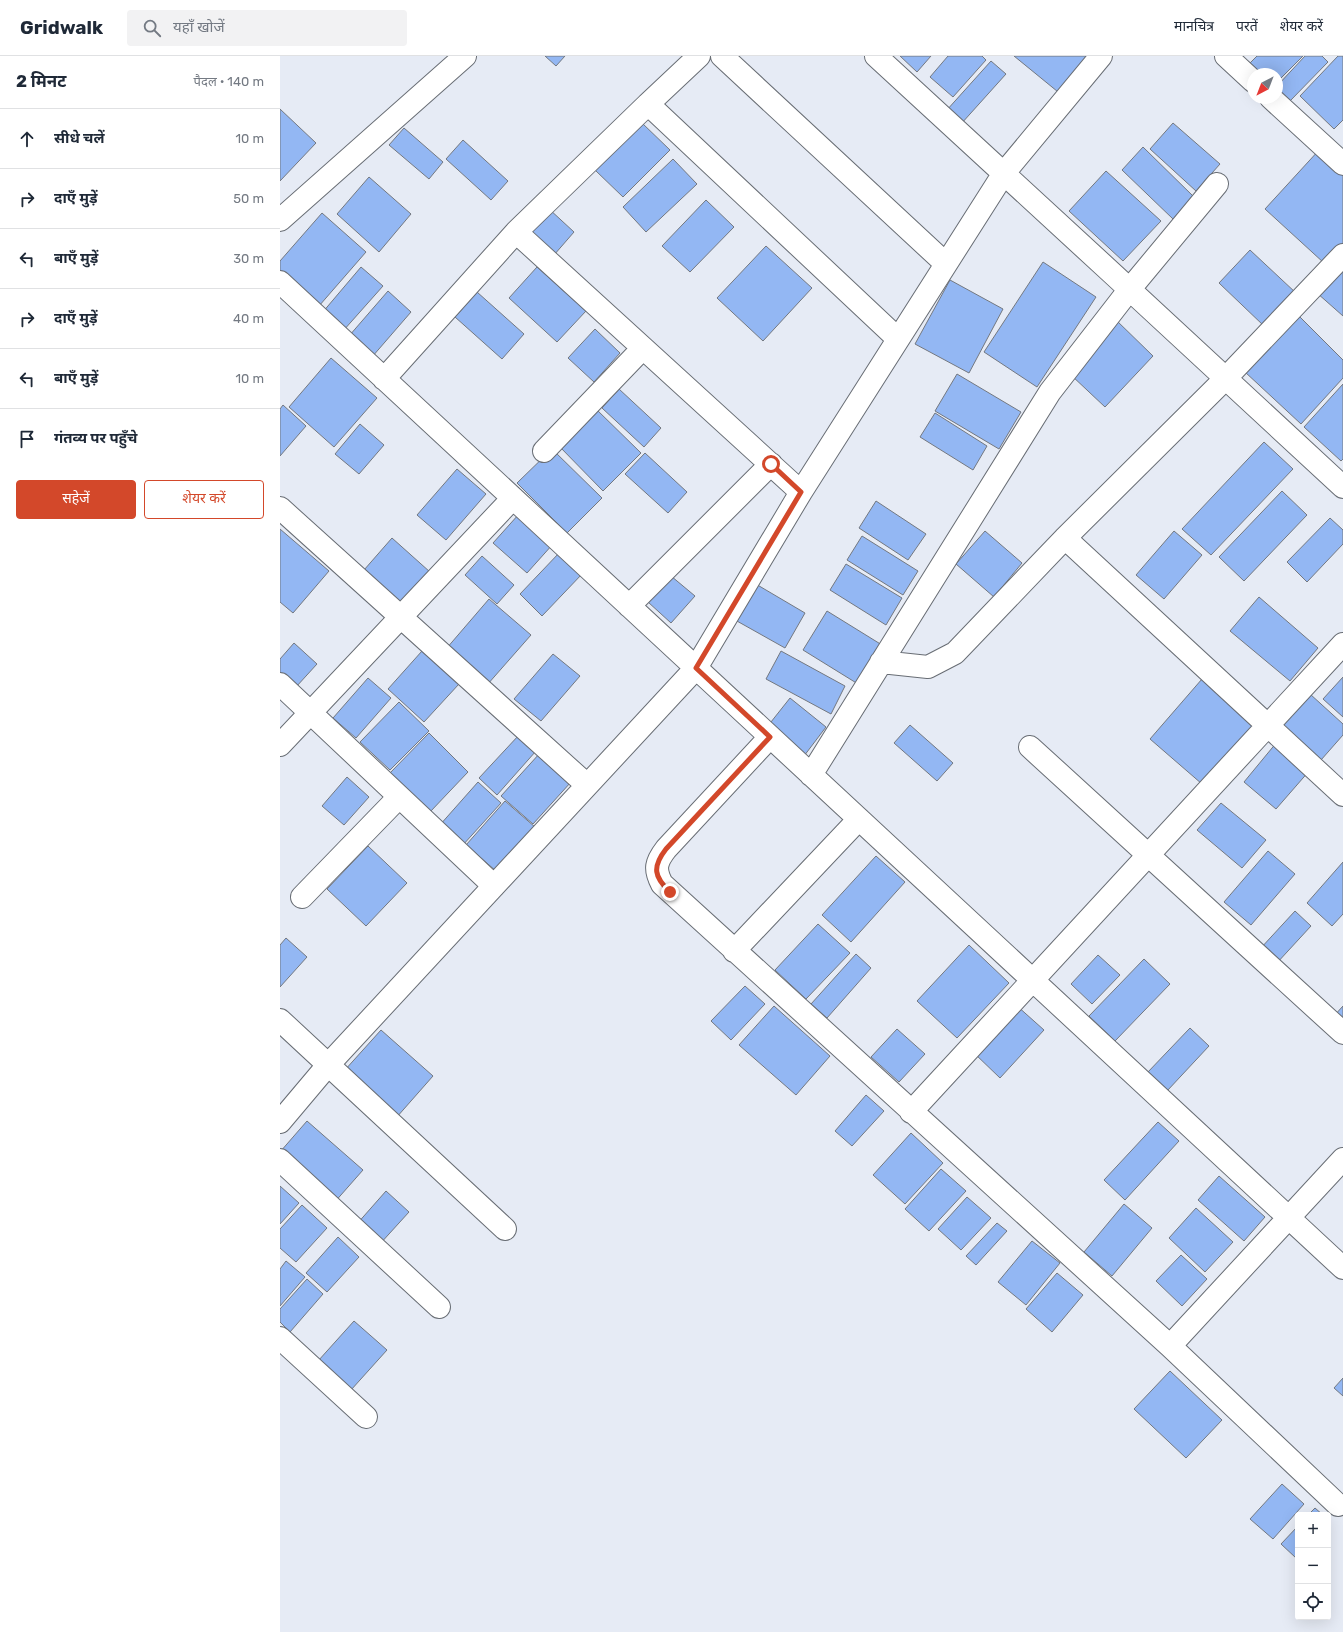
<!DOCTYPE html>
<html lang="hi">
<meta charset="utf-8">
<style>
body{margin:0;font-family:Rubik,"Noto Sans Devanagari",sans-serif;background:#f2f2f3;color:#1f2937}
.controls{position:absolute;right:12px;bottom:12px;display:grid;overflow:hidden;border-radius:4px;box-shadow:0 4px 16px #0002}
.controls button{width:36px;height:36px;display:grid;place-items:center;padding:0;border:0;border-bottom:1px solid #e0e1e3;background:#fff;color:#1f2937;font:20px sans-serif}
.compass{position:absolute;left:967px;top:12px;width:36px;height:36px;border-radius:50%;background:#fff;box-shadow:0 4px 16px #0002;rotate:222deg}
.stop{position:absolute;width:12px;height:12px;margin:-9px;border:3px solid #d3482a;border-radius:50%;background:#fff}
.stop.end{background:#d3482a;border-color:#fff;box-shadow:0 1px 4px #0008}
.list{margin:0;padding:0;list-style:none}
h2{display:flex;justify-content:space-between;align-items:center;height:52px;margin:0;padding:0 16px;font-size:17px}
h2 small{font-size:13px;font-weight:400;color:#747a83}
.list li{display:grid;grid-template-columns:26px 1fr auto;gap:12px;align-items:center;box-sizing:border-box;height:60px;padding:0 16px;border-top:1px solid #e0e1e3}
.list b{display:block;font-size:15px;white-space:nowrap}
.list em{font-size:13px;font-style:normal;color:#747a83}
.actions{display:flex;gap:8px;padding:12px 16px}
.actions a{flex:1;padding:9px 0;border:1px solid #d3482a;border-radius:4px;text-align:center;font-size:14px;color:#d3482a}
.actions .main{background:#d3482a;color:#fff}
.icon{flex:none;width:22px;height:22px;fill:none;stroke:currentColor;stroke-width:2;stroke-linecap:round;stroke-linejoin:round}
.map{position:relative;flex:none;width:1063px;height:1576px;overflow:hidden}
header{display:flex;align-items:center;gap:24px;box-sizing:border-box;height:56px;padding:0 20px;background:#fff;border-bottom:1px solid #e0e1e3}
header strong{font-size:19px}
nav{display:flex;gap:22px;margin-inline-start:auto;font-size:14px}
.search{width:280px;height:36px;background:#f2f2f3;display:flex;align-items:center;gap:10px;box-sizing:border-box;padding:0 14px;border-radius:4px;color:#747a83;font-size:15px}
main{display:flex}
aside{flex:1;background:#fff}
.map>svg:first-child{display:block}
</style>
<header>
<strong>Gridwalk</strong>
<div class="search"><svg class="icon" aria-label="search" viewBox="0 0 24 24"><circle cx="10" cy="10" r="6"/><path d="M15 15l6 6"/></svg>यहाँ खोजें</div>
<nav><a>मानचित्र</a><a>परतें</a><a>शेयर करें</a></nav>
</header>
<main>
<aside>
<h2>2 मिनट<small>पैदल · 140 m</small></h2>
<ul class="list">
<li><svg class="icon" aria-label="ahead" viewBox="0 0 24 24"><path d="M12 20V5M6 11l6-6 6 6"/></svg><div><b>सीधे चलें</b></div><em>10 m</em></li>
<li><svg class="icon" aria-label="right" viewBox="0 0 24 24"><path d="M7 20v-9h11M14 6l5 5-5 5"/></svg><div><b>दाएँ मुड़ें</b></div><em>50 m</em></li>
<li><svg class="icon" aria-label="left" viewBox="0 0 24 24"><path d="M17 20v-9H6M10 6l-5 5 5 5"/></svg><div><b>बाएँ मुड़ें</b></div><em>30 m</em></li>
<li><svg class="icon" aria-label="right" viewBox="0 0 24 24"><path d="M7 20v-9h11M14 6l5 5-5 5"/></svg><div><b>दाएँ मुड़ें</b></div><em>40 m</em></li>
<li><svg class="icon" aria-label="left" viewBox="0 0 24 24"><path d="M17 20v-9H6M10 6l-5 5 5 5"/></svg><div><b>बाएँ मुड़ें</b></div><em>10 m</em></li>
<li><svg class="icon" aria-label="arrive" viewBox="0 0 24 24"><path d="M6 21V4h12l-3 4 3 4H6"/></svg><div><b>गंतव्य पर पहुँचे</b></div></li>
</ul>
<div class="actions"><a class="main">सहेजें</a><a>शेयर करें</a></div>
</aside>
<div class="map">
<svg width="1063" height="1576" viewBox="0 0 1063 1576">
<rect width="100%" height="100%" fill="#e6ebf5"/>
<path fill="#93b7f3" stroke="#737880" d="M265,0H285L276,10Z
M620,0H651L637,16Z
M668,0H702L706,4L673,41L650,21Z
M734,0H816L783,40Z
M977,0H1023L997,26V18H981L970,7Z
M1025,0H1042L1048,6L1010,45L997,32V30Z
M1058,0H1063V64L1054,73L1020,40Z
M711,5L726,18L681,68L666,55Z
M0,53L36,87L0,125Z
M362,67L390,94L343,141L315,114Z
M893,67L940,108L916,135L870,93Z
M124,72L163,106L149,123L109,89Z
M183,84L228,125L211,144L166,103Z
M863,91L914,141L893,163L842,114Z
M1040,93L1063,114V187L1044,207L985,153Z
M393,103L417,128L366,176L343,151Z
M826,115L881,165L843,205L789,155Z
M89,121L131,158L99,196L57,158Z
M426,144L454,171L410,216L382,190Z
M268,152L294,176L274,199L248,176Z
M42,157L86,196L39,250L0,216V205Z
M486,190L532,232L483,285L437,242Z
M970,194L1016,237L984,270L939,227Z
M763,206L816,241L757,331L704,296Z
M1063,208V260L1037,237Z
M81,211L103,230L63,275L42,257Z
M257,211L306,255L277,286L229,242Z
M670,224L723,253L689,317L635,288Z
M108,235L131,256L92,301L69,280Z
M197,236L244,278L222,303L175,261Z
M1019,260L1063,304V322L1021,368L965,316Z
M835,263L873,300L825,351L791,319Z
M315,273L340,297L314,326L288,302Z
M51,302L97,342L54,391L9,351Z
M677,318L741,356L719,393L655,355Z
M1063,328V403L1061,405L1024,371Z
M339,333L381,372L364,391L322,352Z
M3,349L26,370L0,400V353Z
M315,352L361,397L323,435L278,389Z
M655,357L707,390L693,414L640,381Z
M80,368L104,389L79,418L55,398Z
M984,386L1013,413L931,499L902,473Z
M272,393L322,442L287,477L237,427Z
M365,397L407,436L388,457L345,418Z
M177,413L206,438L166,484L137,459Z
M1002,435L1027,459L964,525L939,501Z
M596,445L646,478L628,504L579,472Z
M239,458L273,488L247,517L213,487Z
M1050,462L1063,474V488L1027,526L1007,506Z
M0,473L49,515L13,557L0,546Z
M705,475L742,507L714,541L676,508Z
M894,475L922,499L884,543L856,519Z
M582,480L638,515L623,539L567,504Z
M112,482L150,516L122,548L84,514Z
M280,496L303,517L262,560L240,538Z
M202,500L234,529L217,548L185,519Z
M566,508L622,542L606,569L550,534Z
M391,520L415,540L391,567L368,546Z
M469,524L525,557L505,592L448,560Z
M979,541L1038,592L1010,625L950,575Z
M209,543L251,579L207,629L166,593Z
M547,555L602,589L578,628L523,594Z
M14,587L37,608L16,631L0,617V603Z
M142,595L179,628L144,666L108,633Z
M501,595L565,630L551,658L486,623Z
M273,598L300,620L261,665L234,643Z
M1063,621V661L1043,643Z
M88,622L111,642L76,682L53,662Z
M922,623L974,669L922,728L870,683Z
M1030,638L1063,668V679L1041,704L1002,668Z
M510,642L546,671L524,700L487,671Z
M119,646L149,675L110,714L80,686Z
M630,669L673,707L657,725L614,687Z
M149,677L188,716L150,756L110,717Z
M239,679L256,695L217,739L199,722Z
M997,686L1030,714L996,753L964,726Z
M260,697L291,726L253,768L221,740Z
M67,721L89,741L64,769L42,750Z
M198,726L221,747L182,790L159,770Z
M225,745L255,771L216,815L186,789Z
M941,747L986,784L962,812L917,774Z
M88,790L127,827L86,870L47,833Z
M988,795L1015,818L971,869L944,846Z
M596,800L625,826L571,886L542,859Z
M1063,806V858L1052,870L1027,847Z
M1015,855L1031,870L996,908L980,893Z
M538,868L570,897L526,943L495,914Z
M6,882L27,901L0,931V889Z
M689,889L729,927L677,982L637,945Z
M576,898L591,912L547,962L531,948Z
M818,899L840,919L812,948L791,928Z
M864,903L890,928L835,985L809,960Z
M465,930L485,948L451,984L431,965Z
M736,949L764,974L720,1022L693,996Z
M494,950L550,1000L516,1039L459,989Z
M1063,950V970L1053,961Z
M910,972L929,990L887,1035L867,1017Z
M617,973L645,998L619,1026L591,1001Z
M101,974L153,1020L116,1062L64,1015Z
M586,1039L604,1055L572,1090L555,1075Z
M27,1065L83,1114L53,1148L0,1096Z
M878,1066L899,1085L845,1144L824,1124Z
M631,1077L663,1107L625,1148L593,1119Z
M661,1113L686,1135L649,1175L625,1153Z
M939,1120L985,1161L964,1185L918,1144Z
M0,1130L19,1147L0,1168Z
M106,1135L129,1156L99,1189L76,1169Z
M687,1141L711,1162L681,1194L658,1173Z
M844,1148L872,1172L832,1220L804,1196Z
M22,1149L47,1172L16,1206L0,1192V1173Z
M916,1152L953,1186L925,1216L889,1182Z
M717,1167L727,1175L696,1209L686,1200Z
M58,1181L79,1201L47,1236L26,1217Z
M752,1185L780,1207L746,1249L718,1226Z
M901,1199L927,1223L902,1250L876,1225Z
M6,1205L25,1221L0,1250V1213Z
M777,1217L803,1239L772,1276L746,1253Z
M27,1223L43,1238L10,1276L0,1266V1253Z
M74,1265L107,1294L71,1334L38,1305Z
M890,1315L942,1364L906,1402L854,1353Z
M1063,1322V1340L1054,1332Z
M1002,1428L1024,1448L993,1483L970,1463Z
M1035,1452L1043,1459H1028Z
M1018,1470V1500L1016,1502L1001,1488Z"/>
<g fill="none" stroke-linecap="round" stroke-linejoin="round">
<g stroke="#686d74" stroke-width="24">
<path id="minor" d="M419,0L368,48L618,283
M442,0L666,208
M596,0C753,143 907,287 1063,431
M946,0L973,25
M991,42L1063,108
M0,164L185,0
M236,176L368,48
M0,226L1063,1212
M104,323L236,176L521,436
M264,395L363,292
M0,452L307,729
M785,482L1063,739
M349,550L491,408
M601,606L648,611L675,597L785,482L945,323L1063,199
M0,628L214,830
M490,681L386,793C376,806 374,813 382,828L890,1290L1058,1449
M0,689L233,442
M750,691L1063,977
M531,719L770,336L849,234L937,128
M22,841L119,741
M454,895L579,763
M0,964L225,1173
M631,1056L1063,588
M0,1066L48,1009L416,612L521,436L724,117L821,0
M0,1104L159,1251
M0,1282L86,1361
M890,1290L1063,1103"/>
</g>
<use href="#minor" stroke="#fff" stroke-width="22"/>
</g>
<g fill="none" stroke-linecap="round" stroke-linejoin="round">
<path stroke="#d3482a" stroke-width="5" d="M390,836C374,821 372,811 386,793L490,681L416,612L521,436L491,408"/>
</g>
</svg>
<div class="controls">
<button>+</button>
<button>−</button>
<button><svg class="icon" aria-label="locate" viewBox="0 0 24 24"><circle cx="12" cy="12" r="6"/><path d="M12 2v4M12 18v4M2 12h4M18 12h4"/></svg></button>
</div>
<svg class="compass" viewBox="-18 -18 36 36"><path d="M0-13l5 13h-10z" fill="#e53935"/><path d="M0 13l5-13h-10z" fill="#747a83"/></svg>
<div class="stop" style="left:491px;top:408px"></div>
<div class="stop end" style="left:390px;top:836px"></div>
</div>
</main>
